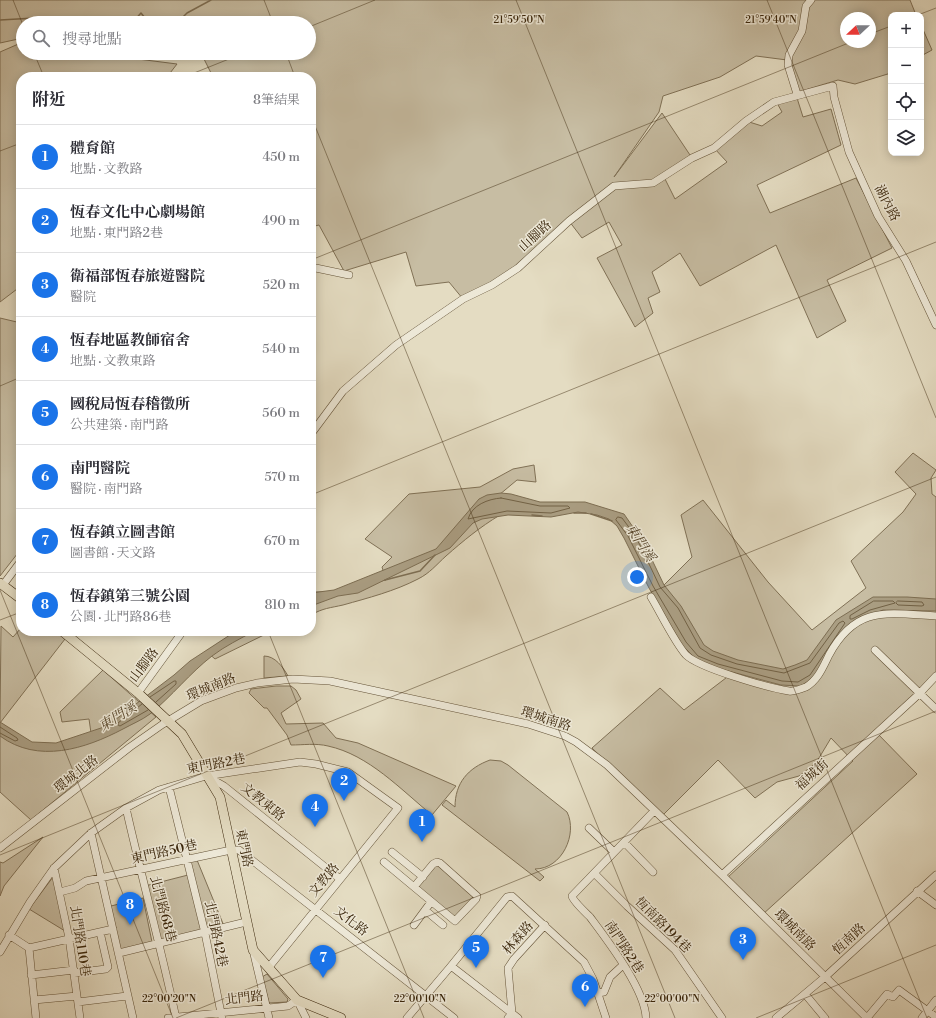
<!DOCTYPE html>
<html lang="zh-TW">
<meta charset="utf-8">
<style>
body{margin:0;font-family:"Libre Bodoni","Noto Serif TC",serif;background:#f7f7f7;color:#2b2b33}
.controls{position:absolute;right:12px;top:12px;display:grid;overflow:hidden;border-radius:8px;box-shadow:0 2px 10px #0003}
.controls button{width:36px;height:36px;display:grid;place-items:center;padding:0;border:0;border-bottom:1px solid #e1e1e2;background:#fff;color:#2b2b33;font:20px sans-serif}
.compass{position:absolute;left:840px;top:12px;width:36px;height:36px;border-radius:50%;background:#fff;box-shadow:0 2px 10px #0003;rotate:248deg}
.you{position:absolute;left:637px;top:577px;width:14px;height:14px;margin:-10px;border:3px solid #fff;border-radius:50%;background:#1a73e8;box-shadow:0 0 0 6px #1a73e833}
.badge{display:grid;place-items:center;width:26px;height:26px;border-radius:50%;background:#1a73e8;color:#fff;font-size:13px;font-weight:700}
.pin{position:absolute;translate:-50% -33px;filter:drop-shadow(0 1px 2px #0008)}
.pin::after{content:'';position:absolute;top:21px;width:14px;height:12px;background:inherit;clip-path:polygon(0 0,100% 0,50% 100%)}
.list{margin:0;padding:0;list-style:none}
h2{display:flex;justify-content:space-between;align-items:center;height:52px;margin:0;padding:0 16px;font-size:17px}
h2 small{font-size:13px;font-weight:400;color:#7c7c81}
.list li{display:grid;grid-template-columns:26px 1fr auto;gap:12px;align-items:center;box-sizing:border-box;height:64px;padding:0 16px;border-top:1px solid #e1e1e2}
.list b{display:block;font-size:15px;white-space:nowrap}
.list p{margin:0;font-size:13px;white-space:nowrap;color:#7c7c81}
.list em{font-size:13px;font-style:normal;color:#7c7c81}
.icon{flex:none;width:22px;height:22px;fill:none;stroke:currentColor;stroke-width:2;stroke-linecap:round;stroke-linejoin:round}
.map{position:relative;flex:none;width:936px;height:1018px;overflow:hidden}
.search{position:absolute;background:#fff;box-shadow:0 2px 10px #0003;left:16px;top:16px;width:300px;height:44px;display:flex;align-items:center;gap:10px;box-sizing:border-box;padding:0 14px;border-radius:22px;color:#7c7c81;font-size:15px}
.panel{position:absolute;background:#fff;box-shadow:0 2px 10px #0003;left:16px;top:72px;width:300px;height:564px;border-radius:16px}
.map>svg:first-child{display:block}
</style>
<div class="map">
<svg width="936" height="1018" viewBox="0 0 936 1018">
<rect width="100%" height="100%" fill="#e4dcc2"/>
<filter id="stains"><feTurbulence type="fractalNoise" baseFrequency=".005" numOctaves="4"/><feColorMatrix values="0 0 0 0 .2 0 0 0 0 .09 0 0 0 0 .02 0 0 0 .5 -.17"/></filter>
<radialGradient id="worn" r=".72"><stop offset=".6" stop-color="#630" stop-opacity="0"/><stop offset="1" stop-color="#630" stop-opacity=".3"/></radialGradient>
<path fill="#c7bda3" stroke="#807156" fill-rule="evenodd" d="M0,0H910L916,15H891V73L855,84L838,80L798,92L787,60L756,56L720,77L663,96L659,112L614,177L662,113L692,158L664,177L675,199L727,162L714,148L746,121L762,126L782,112L777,103L797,98L803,117L831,109L841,145L757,185L770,213L856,178L892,248L827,280L846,321L817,338L776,245L700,286L680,253L652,272L660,292L648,298L653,313L635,327L597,258L622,245L609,222L582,238L569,221L518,268L463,299L449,282L416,286L406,252L344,271L319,225L311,227V77H213L201,53H309V23H123L121,18L95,23H23V38L0,43ZM846,18H870V42H846Z
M921,25L932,50L921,56Z
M23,42V53H121L122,57L177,64L167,77H21V286L0,302V52Z
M0,318L21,323V549L0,576Z
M913,453L936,470L931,478L932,494L936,497V676L876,732L917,774L762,915L727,878L853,761L831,738L816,763L799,776L777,782L755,798L718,760L662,816L592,748L660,688L684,710L739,668L713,660L656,593L692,557L681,515L703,500L768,582L812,630L866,588L851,561L903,512L916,494L895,472Z
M534,465L536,482L517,480L493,500L500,515C480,527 463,541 446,556C436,565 430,573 418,579C395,591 368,598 343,605C330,608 323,608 311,615V592H329L386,580L382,567L392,557L365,539L409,494L480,487L513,469Z
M1,626L13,637L21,628V631H55L65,639L0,723Z
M240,631H272L215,659L206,651Z
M264,656C275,656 283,667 288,676L264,678Z
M103,670L156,717L31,820L0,792V734L43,750L91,733L89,719L62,722L60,712Z
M276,686H291L296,690L301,699L281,713L286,724L323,723L336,738L358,743L456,786L432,815C400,789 369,755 328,746C316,743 303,745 291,745L287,735L267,708H264L249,693L251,689Z
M490,760L501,761L508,765L567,812C578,834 562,869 535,869L544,877L540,881L442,805L446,800L455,807C455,783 468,768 490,760Z
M43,837L4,886L0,896V862L3,863Z
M197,860L224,926L157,941L145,886L188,875L186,863Z
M436,864L475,897L456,919L419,888V884Z
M53,877L65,931L29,909Z
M143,898L152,942L118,952L107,907Z
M267,974L288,999L287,1002L269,1003L262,977Z"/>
<path fill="#aa9e83" stroke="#7d6e53" d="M501,493L511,494L540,502H585L624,514L644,543L664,585L681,606L704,645L713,651L738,660L783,669L795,665L807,660L836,620L873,597H907L936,599V611L883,610L849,625L818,672L806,683L799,686L781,685L717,668L696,659L682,645L649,588L624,538L617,526L609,519L597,515L578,512L551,517L508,515L482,519L473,523L450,548L358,593L338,596L311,606V593L334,590L436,549L479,499L487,495Z
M236,631H254C240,639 225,646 212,656C190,673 172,696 150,714C142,720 132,724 123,729C85,749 38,764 0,736V722L32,742L56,743L107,726L174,675L190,661Z"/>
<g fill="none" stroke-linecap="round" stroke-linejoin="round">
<path stroke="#726246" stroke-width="1" d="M501,498L540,506H568L570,508L551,513L507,511L468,519C472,505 488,499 501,498Z
M618,517L622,518L631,530L640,545L660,587L678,608L700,648L711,655L737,664L784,673L810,663L839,623L843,621L845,623L810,675L798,682L782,681L718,664L698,656L686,642L653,586L628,536L616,520Z
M874,601H893L895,603L870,610L852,619H850V616Z
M898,601L922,602L924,605L922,606L898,605L896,603Z
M150,697L174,681H176V684L156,702
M142,704L118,723V725L120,726L148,710
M0,727L17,738L18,740L15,741L0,733"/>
<path stroke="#7d6e53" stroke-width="1.5" d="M0,20L35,18L51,23
M68,23H76
M132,23L141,13L149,23
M162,23L180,20L187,13L211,0
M574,513H586
M591,514L612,521
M532,515L542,516
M385,580L420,571L435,555"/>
<g stroke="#645338" stroke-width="8">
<path id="minor" d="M797,94L788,65L789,55L802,31L806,6L811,0
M311,267L349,275
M311,434L343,391L396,345L463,299L492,285L518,268L569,221L614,186L653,183L692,158L714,148L746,121L774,102L833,86L834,97L849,152L878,216L906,261L936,325
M3,585L21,561
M651,597C660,612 675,643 686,655C699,668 769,688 789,691C794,692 801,689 806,687C818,680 823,667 829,655C856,605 887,613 936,616
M875,650L936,709
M138,693L183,631
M208,777L224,786L340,879
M169,787L205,933L222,1018
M126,808C142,879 161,948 176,1018
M589,828L614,852
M91,833L133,1018
M624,842L653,872
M0,848L130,747L163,724L201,701L236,688L257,683L293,679L330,681L528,724L565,736L576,742L607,765L722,875L867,1018
M392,852L423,877
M384,862L414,887
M437,862L440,863L477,896L476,899L455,921L414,887L433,864Z
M54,868L69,938L80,1018
M595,874L627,906L675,950L722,1018
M722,875L919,694L936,676
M917,891L936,905
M60,892L75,888L86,881L231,850H239L454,1018
M425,910L443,925
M414,925L431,902
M9,935L29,948L113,929
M29,948L36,1018
M253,950L269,1018
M0,952L30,902L54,868L91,833L126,808L159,790L206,776L300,762L316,764L348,772L398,808L269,967
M119,953L246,922
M451,966L507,897L512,896L584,962L593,979L606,1018
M74,973L106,969L108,967L100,932
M31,975L74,970
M598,993L604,992L610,977L623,965
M805,994L825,1018
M34,1000L77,996
M78,1002L127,996
M168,1018L288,1006L297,1000L306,1018
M407,1018L451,966L518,1018
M508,1018L512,1013L508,968L514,959L545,925
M646,1018C645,989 607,940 590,917C585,912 573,901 572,896L654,811
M776,1018L825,977L936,875
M867,1018L887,994L893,997L899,990L936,1017
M922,1018L936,1000"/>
</g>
<g stroke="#39250a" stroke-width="10">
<path id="major" d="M0,583L21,599
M62,631L138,693L182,734L220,797L253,950L297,1000L341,1018"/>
</g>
<use href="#minor" stroke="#ede8d7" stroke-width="7"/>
<use href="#major" stroke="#e4dcc2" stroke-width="9"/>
</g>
<path fill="none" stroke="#39250a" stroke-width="1" stroke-opacity="0.45" d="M13,0L23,25M264,0L273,23M516,0L927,1018M767,0L936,418M918,15L936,8M309,27L375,0M870,34L891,26M34,53L44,77M286,53L295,77M184,77L244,53M311,116L675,1018M0,151L21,143M311,260L851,42M0,386L21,377M311,495L936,242M0,590L173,1018M0,620L21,612M268,631L424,1018M0,855L936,477M176,1018L936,711M756,1018L936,945"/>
<g text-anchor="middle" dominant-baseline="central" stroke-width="3" stroke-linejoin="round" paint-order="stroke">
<g font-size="13" fill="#39250a" stroke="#ede8d7">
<text transform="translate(887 203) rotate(63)">湖內路</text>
<text transform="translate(535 236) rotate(-43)">山腳路</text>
<text transform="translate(144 665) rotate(-53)">山腳路</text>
<text transform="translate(211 687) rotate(-22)">環城南路</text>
<text transform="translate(546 719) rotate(18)">環城南路</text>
<text transform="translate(216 764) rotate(-11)">東門路2巷</text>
<text transform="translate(76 774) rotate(-38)">環城北路</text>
<text transform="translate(812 775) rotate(-42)">福城街</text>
<text transform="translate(263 802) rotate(39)">文教東路</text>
<text transform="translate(244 848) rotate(78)">東門路</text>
<text transform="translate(164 852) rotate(-13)">東門路50巷</text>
<text transform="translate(324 880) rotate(-50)">文教路</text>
<text transform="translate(163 909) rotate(75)">北門路68巷</text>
<text transform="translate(351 921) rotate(38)">文化路</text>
<text transform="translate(663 925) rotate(45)">恆南路194巷</text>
<text transform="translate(795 930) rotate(45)">環城南路</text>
<text transform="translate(216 934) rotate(78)">北門路42巷</text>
<text transform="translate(518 938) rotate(-49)">林森路</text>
<text transform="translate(849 939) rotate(-43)">恆南路</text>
<text transform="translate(80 941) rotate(81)">北門路110巷</text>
<text transform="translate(624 947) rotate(57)">南門路2巷</text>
<text transform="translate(244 998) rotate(-7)">北門路</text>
</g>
<g font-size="14" font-style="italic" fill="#5b492e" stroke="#ede8d7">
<text transform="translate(640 543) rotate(57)">東門溪</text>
<text transform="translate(118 717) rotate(-32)">東門溪</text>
</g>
</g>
<g font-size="10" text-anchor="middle" fill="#39250a" stroke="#ede8d7" stroke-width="3" stroke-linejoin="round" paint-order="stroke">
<text x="771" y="23">21°59'40"N</text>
<text x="519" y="23">21°59'50"N</text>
<text x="169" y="1002">22°00'20"N</text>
<text x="420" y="1002">22°00'10"N</text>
<text x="672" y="1002">22°00'00"N</text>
</g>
<rect width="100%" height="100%" filter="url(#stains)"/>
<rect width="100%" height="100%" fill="url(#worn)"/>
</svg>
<div class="controls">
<button>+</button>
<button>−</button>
<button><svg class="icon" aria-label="locate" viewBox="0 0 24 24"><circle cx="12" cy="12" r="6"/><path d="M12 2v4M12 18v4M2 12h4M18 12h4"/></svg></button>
<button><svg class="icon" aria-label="layers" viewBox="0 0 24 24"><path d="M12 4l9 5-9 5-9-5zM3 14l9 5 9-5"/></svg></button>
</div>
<svg class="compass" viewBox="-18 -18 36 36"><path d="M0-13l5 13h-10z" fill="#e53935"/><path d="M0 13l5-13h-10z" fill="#7c7c81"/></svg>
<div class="you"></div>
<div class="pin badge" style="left:422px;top:842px">1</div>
<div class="pin badge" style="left:344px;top:801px">2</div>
<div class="pin badge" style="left:743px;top:960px">3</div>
<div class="pin badge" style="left:315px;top:827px">4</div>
<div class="pin badge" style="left:476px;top:968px">5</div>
<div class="pin badge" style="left:585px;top:1007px">6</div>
<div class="pin badge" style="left:323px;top:978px">7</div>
<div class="pin badge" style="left:130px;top:925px">8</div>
<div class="search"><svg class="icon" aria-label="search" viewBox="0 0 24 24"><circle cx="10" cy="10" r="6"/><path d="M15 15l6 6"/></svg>搜尋地點</div>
<section class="panel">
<h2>附近<small>8筆結果</small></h2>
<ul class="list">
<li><span class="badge">1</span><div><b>體育館</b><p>地點 · 文教路</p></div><em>450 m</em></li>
<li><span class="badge">2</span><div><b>恆春文化中心劇場館</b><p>地點 · 東門路2巷</p></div><em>490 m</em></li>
<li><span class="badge">3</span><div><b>衛福部恆春旅遊醫院</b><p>醫院</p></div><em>520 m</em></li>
<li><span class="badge">4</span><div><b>恆春地區教師宿舍</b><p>地點 · 文教東路</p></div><em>540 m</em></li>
<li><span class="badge">5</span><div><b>國稅局恆春稽徵所</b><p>公共建築 · 南門路</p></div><em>560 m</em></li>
<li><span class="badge">6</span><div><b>南門醫院</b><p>醫院 · 南門路</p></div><em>570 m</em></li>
<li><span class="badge">7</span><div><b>恆春鎮立圖書館</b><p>圖書館 · 天文路</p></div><em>670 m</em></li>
<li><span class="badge">8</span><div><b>恆春鎮第三號公園</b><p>公園 · 北門路86巷</p></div><em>810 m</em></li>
</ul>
</section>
</div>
